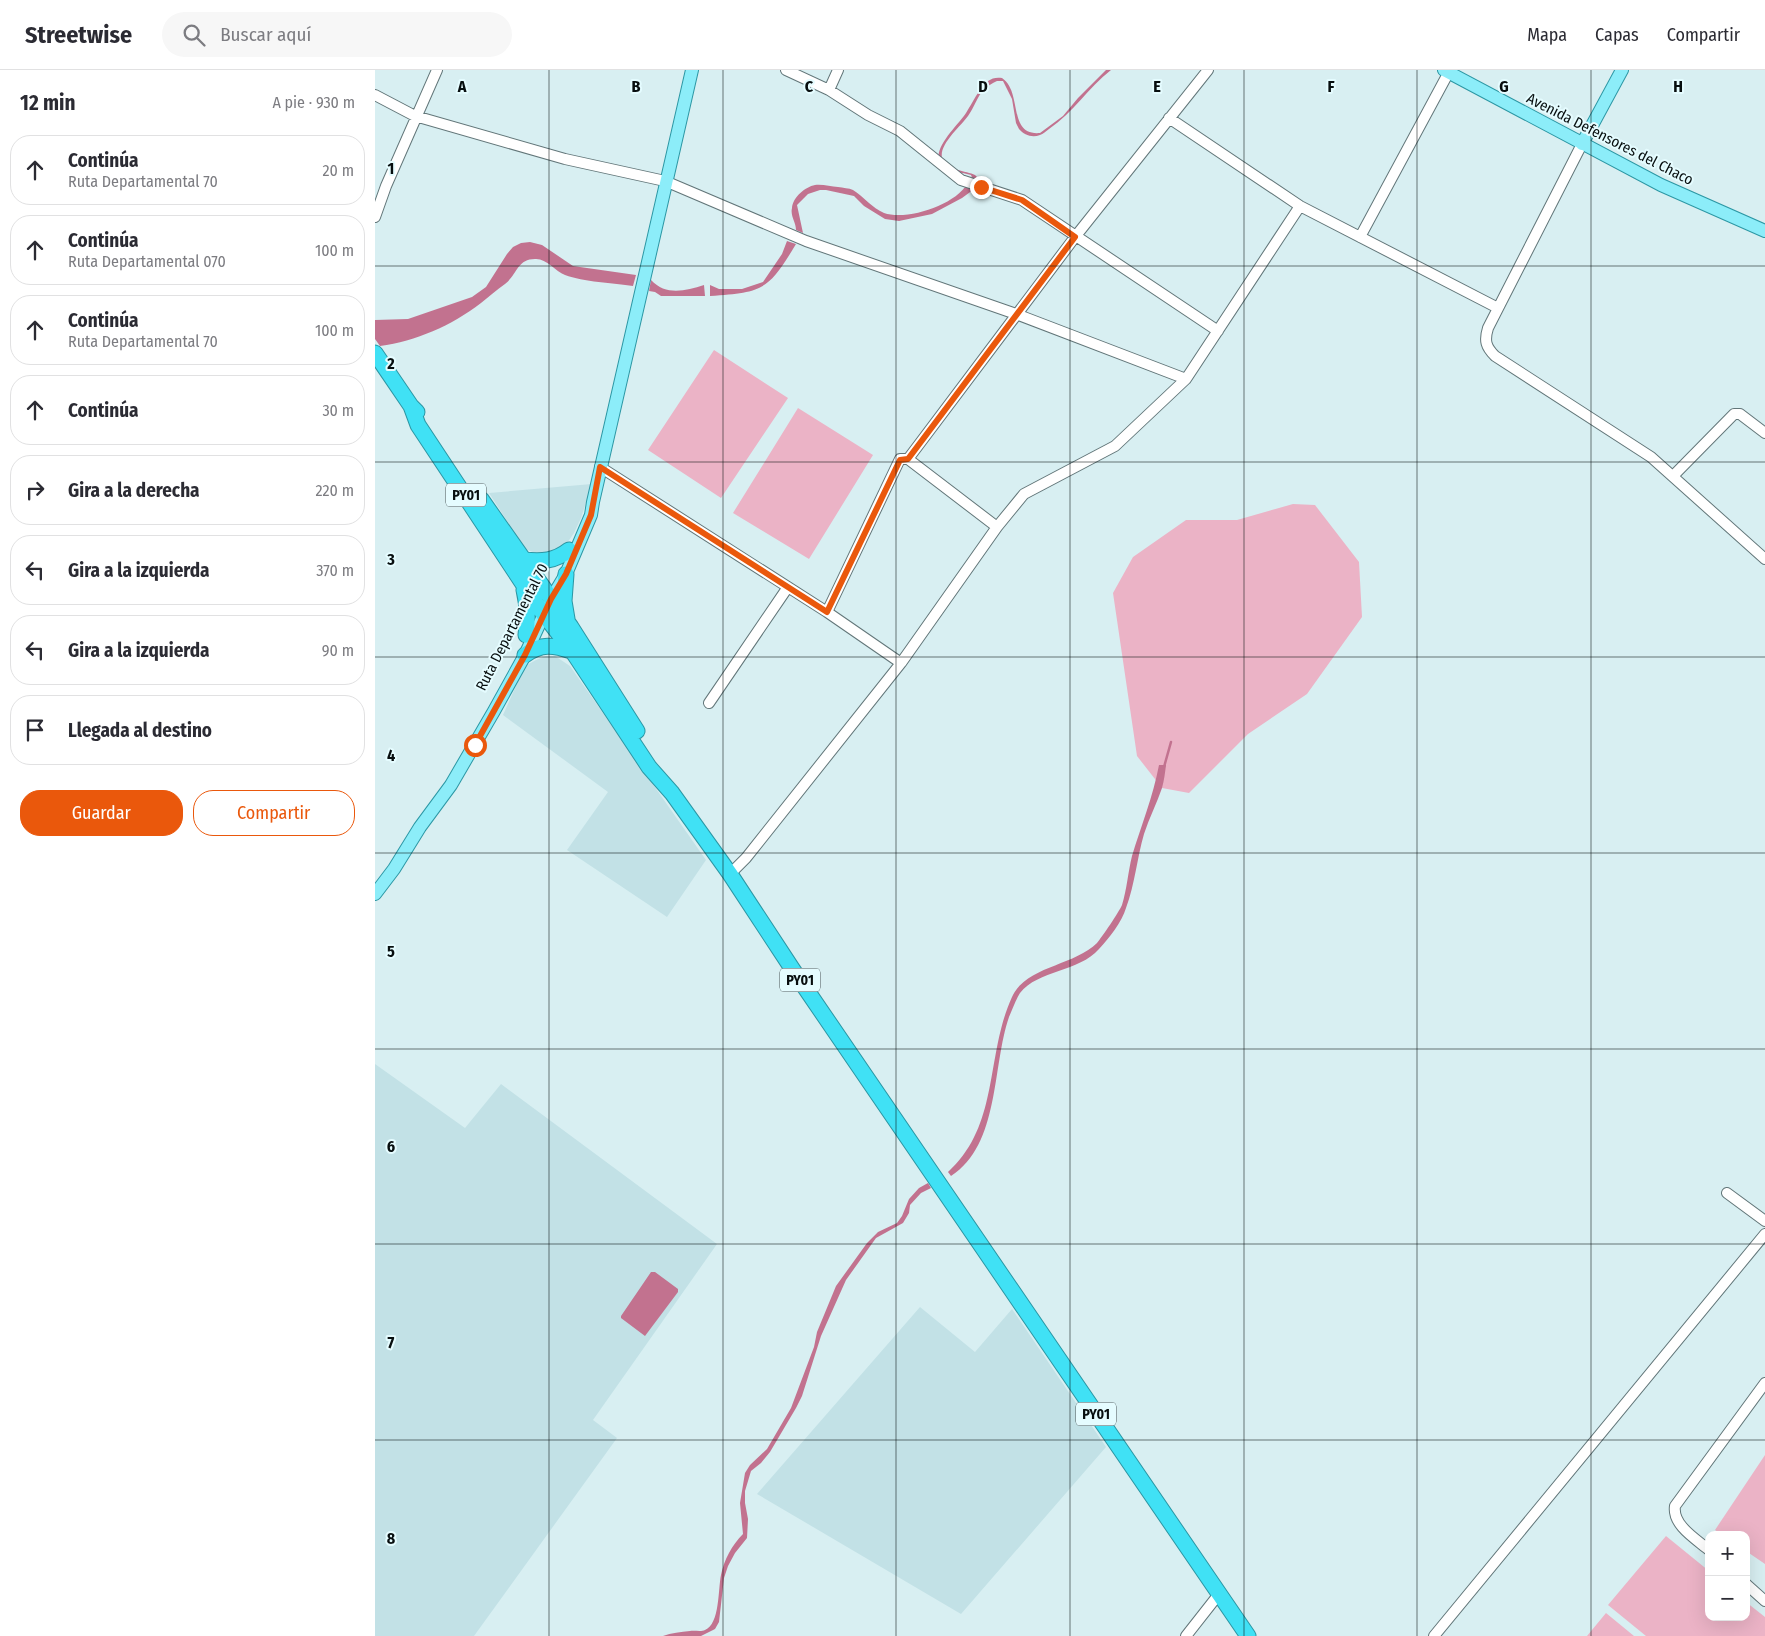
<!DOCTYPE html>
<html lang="es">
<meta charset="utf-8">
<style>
body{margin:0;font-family:"Fira Sans Condensed",sans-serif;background:#f7f7f7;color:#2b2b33}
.controls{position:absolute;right:15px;bottom:15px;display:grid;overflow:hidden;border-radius:10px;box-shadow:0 5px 20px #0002}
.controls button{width:45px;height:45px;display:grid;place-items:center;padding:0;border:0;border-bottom:1px solid #e1e1e2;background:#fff;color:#2b2b33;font:25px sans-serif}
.stop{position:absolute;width:15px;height:15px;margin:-11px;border:4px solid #ea580c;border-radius:50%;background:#fff}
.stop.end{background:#ea580c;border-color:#fff;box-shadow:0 1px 5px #0008}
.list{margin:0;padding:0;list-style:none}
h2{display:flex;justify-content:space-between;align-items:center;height:65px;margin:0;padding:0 20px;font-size:21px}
h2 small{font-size:16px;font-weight:400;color:#7c7c81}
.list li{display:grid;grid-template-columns:32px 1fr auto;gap:15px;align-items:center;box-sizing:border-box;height:70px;margin:0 10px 10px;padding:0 10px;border:1px solid #e1e1e2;border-radius:20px}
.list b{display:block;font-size:19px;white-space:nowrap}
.list p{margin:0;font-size:16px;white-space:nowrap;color:#7c7c81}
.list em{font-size:16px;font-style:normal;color:#7c7c81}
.actions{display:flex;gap:10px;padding:15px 20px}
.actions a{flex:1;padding:11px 0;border:1px solid #ea580c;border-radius:20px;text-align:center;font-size:18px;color:#ea580c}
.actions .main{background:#ea580c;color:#fff}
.icon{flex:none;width:28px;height:28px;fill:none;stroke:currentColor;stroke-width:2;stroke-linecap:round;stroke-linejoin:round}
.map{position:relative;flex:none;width:1390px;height:1566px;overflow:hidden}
header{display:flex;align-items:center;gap:30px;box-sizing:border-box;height:70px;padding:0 25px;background:#fff;border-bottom:1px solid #e1e1e2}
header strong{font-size:24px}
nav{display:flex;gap:28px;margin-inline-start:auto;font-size:18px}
.search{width:350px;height:45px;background:#f7f7f7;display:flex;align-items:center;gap:12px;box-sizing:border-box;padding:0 18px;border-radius:28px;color:#7c7c81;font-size:19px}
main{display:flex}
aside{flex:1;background:#fff}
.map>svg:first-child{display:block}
</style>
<header>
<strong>Streetwise</strong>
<div class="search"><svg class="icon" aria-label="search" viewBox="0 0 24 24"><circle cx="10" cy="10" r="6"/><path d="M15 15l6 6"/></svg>Buscar aquí</div>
<nav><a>Mapa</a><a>Capas</a><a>Compartir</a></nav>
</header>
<main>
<aside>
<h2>12 min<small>A pie · 930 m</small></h2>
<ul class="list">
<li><svg class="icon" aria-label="ahead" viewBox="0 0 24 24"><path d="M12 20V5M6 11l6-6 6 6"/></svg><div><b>Continúa</b><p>Ruta Departamental 70</p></div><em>20 m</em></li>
<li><svg class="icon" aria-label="ahead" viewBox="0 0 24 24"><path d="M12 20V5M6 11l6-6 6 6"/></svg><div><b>Continúa</b><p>Ruta Departamental 070</p></div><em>100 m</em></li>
<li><svg class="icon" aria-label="ahead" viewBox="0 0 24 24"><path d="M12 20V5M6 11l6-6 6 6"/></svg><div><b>Continúa</b><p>Ruta Departamental 70</p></div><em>100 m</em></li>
<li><svg class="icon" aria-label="ahead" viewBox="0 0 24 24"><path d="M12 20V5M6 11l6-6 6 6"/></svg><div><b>Continúa</b></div><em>30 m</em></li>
<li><svg class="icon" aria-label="right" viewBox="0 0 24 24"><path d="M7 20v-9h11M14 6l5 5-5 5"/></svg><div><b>Gira a la derecha</b></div><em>220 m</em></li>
<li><svg class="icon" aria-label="left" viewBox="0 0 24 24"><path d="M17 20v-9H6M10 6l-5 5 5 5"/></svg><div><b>Gira a la izquierda</b></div><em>370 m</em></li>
<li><svg class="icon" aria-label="left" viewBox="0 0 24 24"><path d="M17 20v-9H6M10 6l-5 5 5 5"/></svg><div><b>Gira a la izquierda</b></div><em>90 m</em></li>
<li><svg class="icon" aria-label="arrive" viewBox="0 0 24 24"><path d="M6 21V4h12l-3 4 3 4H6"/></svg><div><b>Llegada al destino</b></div></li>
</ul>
<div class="actions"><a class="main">Guardar</a><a>Compartir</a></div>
</aside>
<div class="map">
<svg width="1390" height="1566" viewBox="0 0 1390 1566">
<rect width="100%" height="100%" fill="#d8eff2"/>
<path fill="#c2e1e6" d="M217,414L206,448L199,463L190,476L180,484L166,485L150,479L114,423Z
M171,586H180L195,596L331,790L292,847L192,780L233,722L128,645L150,596L161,590Z
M0,994L90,1058L126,1014L342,1174L218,1350L242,1368L99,1566H0Z
M545,1237L600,1282L637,1239L731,1377L586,1544L382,1424Z"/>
<path fill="#ebb3c6" d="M339,280L413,328L346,428L273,380Z
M423,338L498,385L434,489L358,443Z
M918,434L940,435L984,492L987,547L932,624L873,664L814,723L787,718L762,686L738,523L758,487L811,450H862Z
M1390,1385V1494L1371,1481V1465H1347L1340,1460Z
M1291,1466L1334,1501V1547H1371V1532L1390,1547V1566H1271L1233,1535Z
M1231,1543L1259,1566H1212Z"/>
<path fill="#c2728f" d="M731,0H736C713,18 698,43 674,59C671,61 668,64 665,65C657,68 649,65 644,59L641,53L637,29L628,11H622C617,13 613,16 609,19C602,27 599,38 593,46C586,56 564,74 567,88C570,100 592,101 600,105L602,107V112L598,110L596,105C586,102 571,102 565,92C557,78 585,53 591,43C598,32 603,20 613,11C617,8 622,7 627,8C648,22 632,66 665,63L688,46L703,28Z
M592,114L602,117L587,128L557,144L524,151L510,149L489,136L479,126L451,120H445L433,124L422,135L428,163L421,160C421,152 415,146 417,138C418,127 430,117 440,115C448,114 456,117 463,117C468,118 474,118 478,120C489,127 497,138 509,143C532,151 580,135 592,114Z
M412,171L421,174C393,221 388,222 335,226V215L344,219H367L388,212L407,184Z
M155,172L167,175L198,196L261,205L258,216C239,213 208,212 190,205C180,201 171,188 160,189C142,189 142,205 130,214C121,220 114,227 106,233C76,256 41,271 5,276L0,269V250L33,249L97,227L111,217L132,184L138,177L146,173Z
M276,210C291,226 310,221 329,215L330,226H286L280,222L274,221Z
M784,695H791C790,703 789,711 787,718C782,733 774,748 769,764C762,788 760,814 751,838C747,852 734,868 724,879C704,902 663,900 645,923C641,929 637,940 634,947C617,996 625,1075 576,1106L573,1102C625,1055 610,986 637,927C651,896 699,896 722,873C727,867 744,842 747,835C752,819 753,802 757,786C766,756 778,727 784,695Z
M553,1113L556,1118L546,1123L535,1135L534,1143L528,1153L501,1168L471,1210L446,1266L427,1326L421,1338L395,1382L386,1393L376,1401L370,1421V1433L373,1449L372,1468L360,1483L353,1496L349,1508L344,1552L340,1559L326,1566H288C296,1563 306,1562 315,1561C319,1560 326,1562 330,1560C345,1554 343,1519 346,1505C349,1490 357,1475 368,1464L365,1433L370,1403L375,1395L392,1379L416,1338L439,1277L442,1262L461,1216L492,1173L503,1162L522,1153L527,1146L534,1129L544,1118Z
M276,1202H280L303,1219V1222L270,1266L246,1248V1246Z"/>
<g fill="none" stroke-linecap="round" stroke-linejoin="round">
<path stroke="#c2728f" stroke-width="2.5" d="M789,697L796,672"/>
<g stroke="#627679" stroke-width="12">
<path id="minor" d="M411,0L454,20L493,45L525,61L586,110L647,130L843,261
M454,20L463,0
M0,25L40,46L190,89L290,111L431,171L641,244L811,309
M794,48L925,136L1123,238
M1207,74L1113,258C1109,271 1111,277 1120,286L1276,387L1390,489
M0,147L11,116L62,0
M985,167L1075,0
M533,389L700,167L833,0
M225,397L452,542L526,593
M1298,406L1359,344H1365L1390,363
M452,542L525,389H533L622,457
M334,633L413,517
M355,804L371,788L526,593L622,457L649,424L740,376L811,309L925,136
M1352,1123L1390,1151
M1334,1480C1321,1469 1297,1455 1300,1436L1390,1313
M1371,1514L1390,1531
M811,1566L844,1524
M1059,1566L1390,1164"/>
</g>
<g stroke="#2c97a4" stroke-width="14">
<path id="major" d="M1069,0L1286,115L1390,161
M1207,74L1247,0
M0,824L19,799L45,757L76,715L119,641L150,585L176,529L191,504L216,445L218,432L317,0"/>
</g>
<g stroke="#2c97a4" stroke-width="17">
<path id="highway" d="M0,283L36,336L42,342
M36,336L43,355L164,538L200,585L274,697L297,723L355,804L418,900L873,1566
M106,429L196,557L262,661
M149,490C167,492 180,491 194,480
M191,504L189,531L192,549
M149,520C153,536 153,549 151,565
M150,585C166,573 179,575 196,581"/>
</g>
<use href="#minor" stroke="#fff" stroke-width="10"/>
<use href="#major" stroke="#8cedf9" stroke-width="12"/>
<use href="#highway" stroke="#40e1f5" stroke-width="15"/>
</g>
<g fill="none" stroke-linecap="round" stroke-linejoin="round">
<path stroke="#ea580c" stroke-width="6" d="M100,675L150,585L176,529L191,504L216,445L225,397L452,542L525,390L533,389L700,167L647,130L606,117"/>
</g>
<path fill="none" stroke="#070e0f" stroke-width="1" stroke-opacity="0.55" d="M174,0V1566M348,0V1566M521,0V1566M695,0V1566M869,0V1566M1042,0V1566M1216,0V1566M0,196H1390M0,392H1390M0,587H1390M0,783H1390M0,979H1390M0,1174H1390M0,1370H1390"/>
<g text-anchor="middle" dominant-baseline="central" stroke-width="4" stroke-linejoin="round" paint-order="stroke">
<g fill="#e5fcff" stroke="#4a5557" stroke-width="1">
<rect x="71" y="413.5" width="40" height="23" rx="4"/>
<rect x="405" y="898.5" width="40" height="23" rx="4"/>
<rect x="701" y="1332.5" width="40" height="23" rx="4"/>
</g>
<g font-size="14" font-weight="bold" fill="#070e0f">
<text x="91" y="425">PY01</text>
<text x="425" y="910">PY01</text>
<text x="721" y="1344">PY01</text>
</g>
<g font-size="15" fill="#070e0f" stroke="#e5fcff">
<text transform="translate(1235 69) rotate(27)">Avenida Defensores del Chaco</text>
<text transform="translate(137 557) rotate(-63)">Ruta Departamental 70</text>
</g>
</g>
<g font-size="16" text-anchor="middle" font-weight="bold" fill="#070e0f" stroke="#e5fcff" stroke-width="4" stroke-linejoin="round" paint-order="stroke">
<text x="87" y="22">A</text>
<text x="261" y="22">B</text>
<text x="434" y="22">C</text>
<text x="608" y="22">D</text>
<text x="782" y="22">E</text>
<text x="956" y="22">F</text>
<text x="1129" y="22">G</text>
<text x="1303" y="22">H</text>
<text x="16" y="104">1</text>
<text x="16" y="299">2</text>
<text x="16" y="495">3</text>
<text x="16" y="691">4</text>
<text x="16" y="887">5</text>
<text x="16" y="1082">6</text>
<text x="16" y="1278">7</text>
<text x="16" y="1474">8</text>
</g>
</svg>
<div class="controls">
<button>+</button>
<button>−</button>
</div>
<div class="stop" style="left:100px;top:675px"></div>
<div class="stop end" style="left:606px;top:117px"></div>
</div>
</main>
